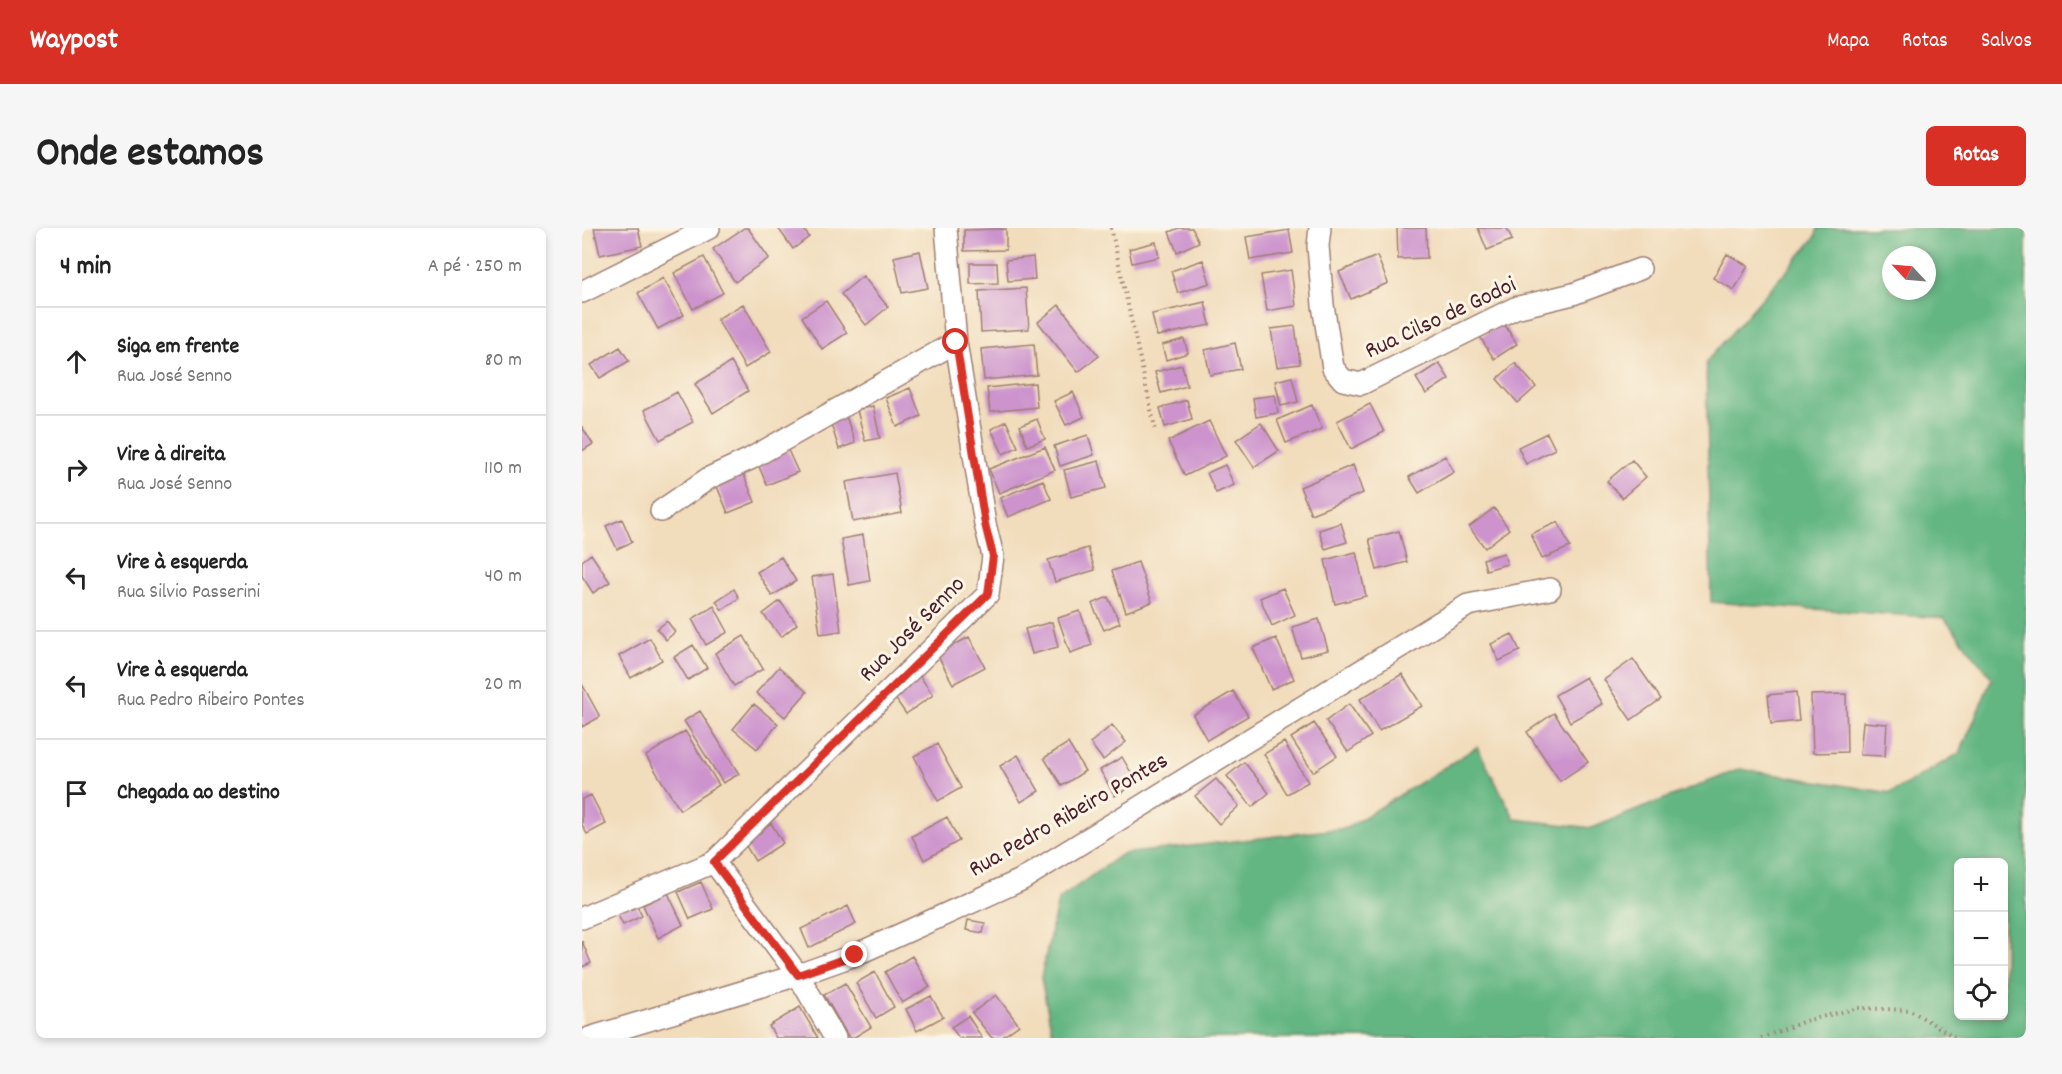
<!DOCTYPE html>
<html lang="pt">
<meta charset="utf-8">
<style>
body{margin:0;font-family:Dekko,sans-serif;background:#f6f6f6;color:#222}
.controls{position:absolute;right:18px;bottom:18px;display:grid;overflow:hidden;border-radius:9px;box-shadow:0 3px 9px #0003}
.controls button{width:54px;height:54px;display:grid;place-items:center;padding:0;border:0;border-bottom:2px solid #e0e0e0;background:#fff;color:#222;font:30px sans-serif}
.compass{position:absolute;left:1300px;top:18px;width:54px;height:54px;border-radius:50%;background:#fff;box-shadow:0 3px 9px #0003;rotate:296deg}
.stop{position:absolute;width:18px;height:18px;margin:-14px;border:4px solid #d93025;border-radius:50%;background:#fff}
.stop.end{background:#d93025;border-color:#fff;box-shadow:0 2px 6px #0008}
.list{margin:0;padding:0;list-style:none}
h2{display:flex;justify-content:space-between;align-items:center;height:78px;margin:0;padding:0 24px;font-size:26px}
h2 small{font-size:20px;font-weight:400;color:#767676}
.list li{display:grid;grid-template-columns:39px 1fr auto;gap:18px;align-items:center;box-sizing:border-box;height:108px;padding:0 24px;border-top:2px solid #e0e0e0}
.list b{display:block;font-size:22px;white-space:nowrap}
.list p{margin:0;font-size:20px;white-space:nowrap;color:#767676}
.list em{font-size:20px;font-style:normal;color:#767676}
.icon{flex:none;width:33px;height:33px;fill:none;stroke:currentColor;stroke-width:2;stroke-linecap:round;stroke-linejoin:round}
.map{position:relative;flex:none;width:1444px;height:810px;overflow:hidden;border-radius:9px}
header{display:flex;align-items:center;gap:36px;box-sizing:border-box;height:84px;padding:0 30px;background:#d93025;color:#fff}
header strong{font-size:28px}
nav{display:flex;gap:33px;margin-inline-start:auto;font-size:21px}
.intro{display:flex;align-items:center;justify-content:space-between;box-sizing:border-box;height:144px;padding:0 36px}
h1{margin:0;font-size:42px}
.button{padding:15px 27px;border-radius:9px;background:#d93025;color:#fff;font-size:21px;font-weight:700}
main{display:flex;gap:36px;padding:0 36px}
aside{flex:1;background:#fff;border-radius:9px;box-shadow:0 3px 9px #0003}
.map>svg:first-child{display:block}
</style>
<header>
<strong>Waypost</strong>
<nav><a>Mapa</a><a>Rotas</a><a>Salvos</a></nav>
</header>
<div class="intro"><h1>Onde estamos</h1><a class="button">Rotas</a></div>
<main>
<aside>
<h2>4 min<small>A pé · 250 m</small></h2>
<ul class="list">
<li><svg class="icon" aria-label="ahead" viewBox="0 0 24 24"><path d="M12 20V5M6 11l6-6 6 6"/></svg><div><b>Siga em frente</b><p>Rua José Senno</p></div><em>80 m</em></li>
<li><svg class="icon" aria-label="right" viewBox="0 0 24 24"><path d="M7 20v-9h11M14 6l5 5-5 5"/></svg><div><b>Vire à direita</b><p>Rua José Senno</p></div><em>110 m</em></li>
<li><svg class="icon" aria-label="left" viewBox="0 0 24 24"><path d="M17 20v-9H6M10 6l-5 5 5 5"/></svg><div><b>Vire à esquerda</b><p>Rua Silvio Passerini</p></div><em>40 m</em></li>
<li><svg class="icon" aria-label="left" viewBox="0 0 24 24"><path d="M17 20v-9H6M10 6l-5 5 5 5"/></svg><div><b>Vire à esquerda</b><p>Rua Pedro Ribeiro Pontes</p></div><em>20 m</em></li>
<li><svg class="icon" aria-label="arrive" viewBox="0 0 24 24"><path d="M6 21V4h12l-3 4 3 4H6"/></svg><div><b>Chegada ao destino</b></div></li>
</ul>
</aside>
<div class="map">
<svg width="1444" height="810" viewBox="0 0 1444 810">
<rect width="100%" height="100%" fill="#fcf5e5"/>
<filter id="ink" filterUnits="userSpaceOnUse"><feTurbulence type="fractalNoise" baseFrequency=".0167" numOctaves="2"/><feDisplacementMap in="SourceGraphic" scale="12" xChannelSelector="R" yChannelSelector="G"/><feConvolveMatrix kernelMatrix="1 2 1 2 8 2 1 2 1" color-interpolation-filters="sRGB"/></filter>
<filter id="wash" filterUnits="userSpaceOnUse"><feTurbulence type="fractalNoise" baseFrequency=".008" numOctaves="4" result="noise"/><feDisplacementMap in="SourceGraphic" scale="24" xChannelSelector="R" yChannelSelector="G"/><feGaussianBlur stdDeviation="1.35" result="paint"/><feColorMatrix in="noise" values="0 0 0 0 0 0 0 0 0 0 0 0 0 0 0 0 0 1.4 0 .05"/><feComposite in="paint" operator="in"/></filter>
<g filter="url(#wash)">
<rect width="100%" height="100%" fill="#f1dcbb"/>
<path fill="#64b682" stroke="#576a56" stroke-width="1.5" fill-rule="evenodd" d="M1236,0H1444V810H471L459,750L476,672L540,626L765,600L895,519L933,591L1010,600L1158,541L1309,565L1378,525L1410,450L1362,390L1129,374L1124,134L1233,10ZM1309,27H1345V63H1309ZM1376,634H1422V788H1376Z"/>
<g id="blocks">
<path fill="#cc93cd" d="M12,0H56L60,18L18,27Z
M162,0H166L187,30L153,54L131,21Z
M196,0H221L227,9L211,21Z
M597,0H610L617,14L595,24L587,4Z
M815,0H844L845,30L816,31Z
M896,0H925L930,12L905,22Z
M424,1V22L382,23V2Z
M707,2L711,25L668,32L664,9Z
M574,14L577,29L550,35L547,21Z
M338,23L346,60L320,65L312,29Z
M1145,26L1166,38L1152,62L1131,50Z
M795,28L806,55L769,71L757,44Z
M122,29L141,65L111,81L92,45Z
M451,29L453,51L426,53L424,32Z
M621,32L628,55L596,65L589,43Z
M388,35H415L416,55L388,56Z
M709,42L714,78L685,83L679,47Z
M281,48L306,79L284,97L259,66Z
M81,50L102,87L76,101L56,65Z
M444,60L447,101L399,104L397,63Z
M244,73L265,105L240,121L220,89Z
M623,74L628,97L575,108L570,86Z
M161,76L189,124L163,140L135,91Z
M477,77L517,128L496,144L456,94Z
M921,94L935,116L912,131L898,109Z
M713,98L718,136L695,139L689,101Z
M602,111L606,125L584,132L580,117Z
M653,115L659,141L628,147L623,122Z
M452,116L455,147L402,152L399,121Z
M38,119L47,133L18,150L9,137Z
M149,134L166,163L131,185L113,156Z
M857,135L867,151L844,166L834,150Z
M933,135L954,159L936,175L915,151Z
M600,137L605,158L579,165L573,144Z
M710,149L716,174L699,178L693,153Z
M453,155L455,179L408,184L405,160Z
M328,160L339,188L315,199L304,170Z
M95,164L111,194L78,212L62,182Z
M491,164L502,189L484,197L472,173Z
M693,167L696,185L674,189L671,170Z
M605,172L610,191L583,199L578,180Z
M788,176L802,204L769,221L755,193Z
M730,177L740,201L704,215L695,192Z
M291,178L298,210L283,213L275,182Z
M264,188L273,215L257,221L248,193Z
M455,191L463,211L445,218L438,198Z
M424,193L436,219L421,226L409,201Z
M627,193L644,228L603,248L586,213Z
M679,195L697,223L672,239L654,212Z
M0,199L11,216L0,223Z
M965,205L973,221L944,236L936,219Z
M506,207L512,227L478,238L472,218Z
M463,219L473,242L417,265L407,241Z
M205,220L216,244L185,257L175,234Z
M863,228L872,244L837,265L827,249Z
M1050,232L1064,249L1040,270L1025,253Z
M517,233L524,260L489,269L482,242Z
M643,237L652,257L634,265L625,245Z
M771,237L781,265L729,286L718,259Z
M158,238L173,274L146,285L131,249Z
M313,245L320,285L271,294L264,254Z
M461,252L469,271L426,289L418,270Z
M912,280L927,301L903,320L887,299Z
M40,291L50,314L35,321L24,298Z
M976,294L988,319L960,331L949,306Z
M759,295L765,314L743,321L737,302Z
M817,303L825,334L795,342L787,311Z
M281,307L288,353L267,357L259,311Z
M506,320L513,342L473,354L466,332Z
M774,324L784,368L753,376L743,332Z
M922,325L925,336L904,342L901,331Z
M9,326L28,354L11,365L0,348V333Z
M199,329L214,353L190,368L175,344Z
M556,334L570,374L544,384L530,343Z
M251,346L259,403L238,406L230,349Z
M701,360L713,387L690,398L678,370Z
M152,361L157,370L140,382L134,373Z
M526,369L538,395L522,402L510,376Z
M198,373L215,396L199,409L181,386Z
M132,378L146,404L124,417L110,391Z
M498,383L510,417L488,425L476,390Z
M737,391L746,422L719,429L710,399Z
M85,393L93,404L84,412L75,401Z
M470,394L476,419L450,426L443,401Z
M930,406L938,423L917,433L909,416Z
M162,408L181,441L152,458L133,425Z
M387,409L403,439L371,456L355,426Z
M68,410L80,432L49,450L37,428Z
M694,410L712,451L689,461L671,420Z
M111,417L125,440L106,452L92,429Z
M1051,431L1079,471L1049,492L1022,452Z
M197,439L225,464L203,489L174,465Z
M335,444L351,467L324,486L308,463Z
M820,446L840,478L797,503L778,471Z
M1004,449L1020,476L988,494L973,467Z
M0,456L18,489L0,499Z
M651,463L666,488L625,512L611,487Z
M1214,464L1217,493L1189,496L1186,467Z
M1264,466L1265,524L1231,525L1229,467Z
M172,476L196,496L175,521L151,501Z
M767,476L789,508L766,524L744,493Z
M118,483L157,546L141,555L102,493Z
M972,485L1006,534L978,553L945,504Z
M1281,494L1305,496L1303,528L1278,527Z
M732,495L755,528L731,544L709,510Z
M530,497L544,514L521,532L508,515Z
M103,503L137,557L98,582L64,528Z
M702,514L726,554L705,566L682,526Z
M486,515L503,543L480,558L462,530Z
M355,516L379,560L356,573L332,528Z
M436,527L457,563L439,574L418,538Z
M540,529L555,555L533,568L518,542Z
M662,534L687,565L670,579L645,548Z
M634,551L657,578L637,596L613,568Z
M9,567L24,596L5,606L0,597V571Z
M365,589L377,613L342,632L330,608Z
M189,595L201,615L173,633L161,613Z
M119,654L131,681L108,691L96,664Z
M86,665L101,697L76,710L61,677Z
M53,674L60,688L41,697L34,683Z
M266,678L274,696L227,720L219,701Z
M386,692L403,695L401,705L384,702Z
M0,713L9,735L0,739Z
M330,728L348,759L320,775L303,744Z
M293,744L312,779L294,790L274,755Z
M263,755L289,799L271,810H267L242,767Z
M414,767L437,797L419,810H410L390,785Z
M349,768L361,789L335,803L324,781Z
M218,779L236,810H194L187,798Z
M386,788L400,810H377L369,799Z"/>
</g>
</g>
<g filter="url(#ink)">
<use href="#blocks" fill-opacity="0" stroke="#9e7e73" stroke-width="1.5"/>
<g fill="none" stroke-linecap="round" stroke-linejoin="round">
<g stroke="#9e7e73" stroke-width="24">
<path id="street" d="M738,0L736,18L741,77L751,140L761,152L779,156L933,80L991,66L1058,41
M0,64L127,0
M79,283L127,250L168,231L374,114
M132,634L216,747L253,810
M0,690L132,634L406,366L411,328L403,296L374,114L364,0
M7,810L216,747L273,727L439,652L886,377L968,361"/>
</g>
<path stroke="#9e7e73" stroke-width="4" stroke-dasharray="1.5 4.5" stroke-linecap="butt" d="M529,0L574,204
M1179,810L1223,793L1276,780L1328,782L1374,810"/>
<use href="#street" stroke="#fff" stroke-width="21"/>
</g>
</g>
<g fill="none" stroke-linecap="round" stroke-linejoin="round" filter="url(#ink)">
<path stroke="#d93025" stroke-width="8" d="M273,727L216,747L132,634L406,366L411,328L403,296L374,114"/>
</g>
<g text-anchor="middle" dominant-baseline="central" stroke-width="6" stroke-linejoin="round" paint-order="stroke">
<g font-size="24" fill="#4a1f2b" stroke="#fcf5e5">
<text transform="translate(859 91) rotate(-25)">Rua Cilso de Godoi</text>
<text transform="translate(331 402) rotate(-45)">Rua José Senno</text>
<text transform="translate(487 588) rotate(-30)">Rua Pedro Ribeiro Pontes</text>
</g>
</g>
</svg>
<div class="controls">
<button>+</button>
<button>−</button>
<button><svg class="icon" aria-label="locate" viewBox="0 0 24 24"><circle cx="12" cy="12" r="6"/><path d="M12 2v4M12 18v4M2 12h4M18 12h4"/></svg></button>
</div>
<svg class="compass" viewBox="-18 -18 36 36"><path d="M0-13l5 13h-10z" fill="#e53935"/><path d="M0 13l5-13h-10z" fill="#767676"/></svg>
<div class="stop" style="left:374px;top:114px"></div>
<div class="stop end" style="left:273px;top:727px"></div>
</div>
</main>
